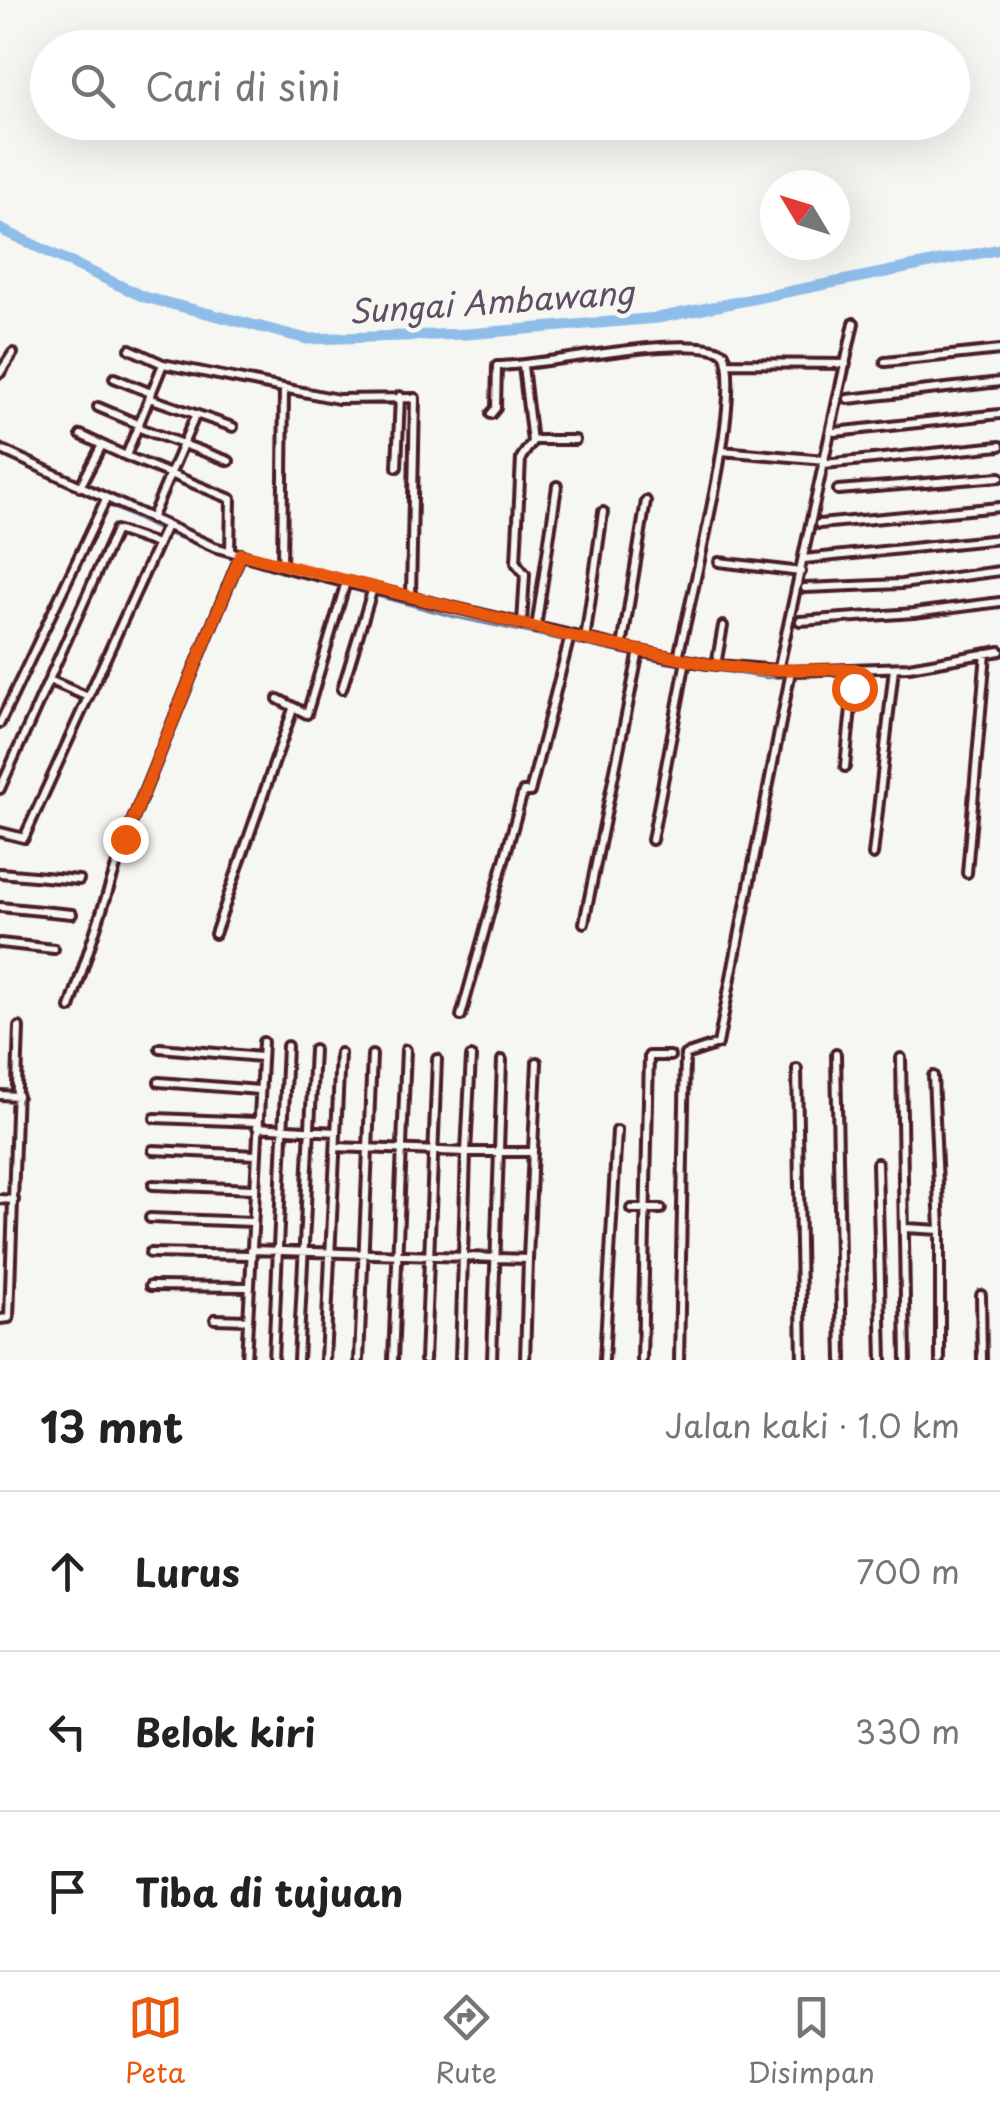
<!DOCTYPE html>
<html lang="id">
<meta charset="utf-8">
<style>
body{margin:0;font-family:"Playpen Sans",sans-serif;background:#f6f6f6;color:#222}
.compass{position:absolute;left:760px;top:170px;width:90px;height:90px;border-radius:50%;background:#fff;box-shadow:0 10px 40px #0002;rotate:308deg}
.stop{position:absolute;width:30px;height:30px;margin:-22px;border:8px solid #ea580c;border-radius:50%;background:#fff}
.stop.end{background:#ea580c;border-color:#fff;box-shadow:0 2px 10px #0008}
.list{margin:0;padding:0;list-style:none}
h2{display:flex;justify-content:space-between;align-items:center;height:130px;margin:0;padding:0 40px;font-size:42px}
h2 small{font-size:32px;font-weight:400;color:#767676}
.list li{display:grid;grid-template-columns:65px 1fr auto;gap:30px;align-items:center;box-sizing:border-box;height:160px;padding:0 40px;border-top:2px solid #e0e0e0}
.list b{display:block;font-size:38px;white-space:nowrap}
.list em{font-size:32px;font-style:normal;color:#767676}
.icon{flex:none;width:55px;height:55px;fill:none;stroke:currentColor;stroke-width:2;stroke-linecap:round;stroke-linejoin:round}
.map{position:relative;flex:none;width:1000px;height:1360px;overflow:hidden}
.search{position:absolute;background:#fff;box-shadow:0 10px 40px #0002;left:30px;right:30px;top:30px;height:110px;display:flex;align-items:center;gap:25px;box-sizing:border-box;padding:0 35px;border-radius:55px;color:#767676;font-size:38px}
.sheet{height:610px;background:#fff}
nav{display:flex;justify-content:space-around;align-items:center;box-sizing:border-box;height:140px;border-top:2px solid #e0e0e0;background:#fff;font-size:28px;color:#767676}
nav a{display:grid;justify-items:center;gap:5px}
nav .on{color:#ea580c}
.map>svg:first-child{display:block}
</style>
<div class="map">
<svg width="1000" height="1360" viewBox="0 0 1000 1360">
<rect width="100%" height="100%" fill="#f6f6f2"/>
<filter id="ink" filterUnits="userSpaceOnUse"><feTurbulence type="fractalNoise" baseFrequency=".01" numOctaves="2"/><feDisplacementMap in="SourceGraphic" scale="20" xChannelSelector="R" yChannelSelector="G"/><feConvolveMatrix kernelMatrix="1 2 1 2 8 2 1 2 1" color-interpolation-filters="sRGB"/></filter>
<g filter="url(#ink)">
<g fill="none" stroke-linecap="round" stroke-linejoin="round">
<path stroke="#737e9d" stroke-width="2.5" d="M0,454L100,501
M109,506L158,530
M168,534L234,557
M244,560L340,587
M350,589L454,617L666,663L766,678L913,672L1000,657"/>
<path stroke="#8fbde9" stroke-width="11" d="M0,229L144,297L307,339L467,334L658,318L1000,249"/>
<g stroke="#4a1f2b" stroke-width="14">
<path id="minor" d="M885,362L1000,350
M727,363L846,364
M163,364L338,399L415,398L411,596
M0,373L13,353
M114,378L151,393
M149,398L233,427
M848,399L1000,382
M98,407L138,424
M491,414L496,408L497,366C546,366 688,332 724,353C744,395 689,603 678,658
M142,429L229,461
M835,432L1000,414
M81,435L102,445
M532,440H575
M0,449L214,547L294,570L639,651L707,664L791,671L909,667L1000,651
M722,451L825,460
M126,456L231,499L230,551
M824,464L1000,446
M397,467L400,396
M80,487L102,445L126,456L163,364L130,349
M838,490L1000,477
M151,519L196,414
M819,524L1000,507
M804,559L1000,539
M719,562L801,572
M282,567L284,390
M805,588L901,584L1000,571
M800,621L914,613L1000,602
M522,624L525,574L516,563L521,458L532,442L523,366
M536,628L557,486
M585,640L603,512
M622,647L646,501
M716,665L723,626
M778,671L854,323
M49,680L88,697
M342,689L373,588
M278,699L307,714L346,582
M0,723L106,499
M845,767L855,669
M0,789L116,530L157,544
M0,832L24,838L166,526
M652,840L686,660
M873,855L894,668
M0,873L79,880
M967,873L986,653
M0,907L72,914
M584,923L639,651
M215,934L293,709
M0,943L54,949
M70,1008L125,839L241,554
M461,1016L523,792H530L570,636
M160,1048L261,1057
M836,1054L842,1360
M901,1058L906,1360
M797,1069L802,1360
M933,1076L940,1229
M159,1082L259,1090
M0,1095L18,1096
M155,1118L257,1122
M257,1127L336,1132
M336,1147L466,1152L471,1057
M153,1150L256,1155
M877,1163L882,1360
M153,1185L254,1189
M0,1199L14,1200
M631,1209H661
M150,1218L252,1222
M906,1228L940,1230V1360
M251,1250L528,1259L537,1062
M150,1253L250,1255
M150,1286L248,1287
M981,1295L982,1360
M0,1319L9,1318L19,1027
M215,1319L247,1320
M246,1360L263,1042
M273,1360L287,1046
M298,1360L314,1050
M325,1360L340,1053
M359,1360L372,1055
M393,1360L406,1050
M425,1360L437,1059
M460,1360L466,1152H532
M492,1360L502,1060
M525,1360L528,1259
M604,1360L617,1131
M642,1360L649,1056H670
M679,1360L685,1055L718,1044L791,671"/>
</g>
<use href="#minor" stroke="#f6f6f2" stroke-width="6"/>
</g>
</g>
<g fill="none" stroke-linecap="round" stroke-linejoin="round" filter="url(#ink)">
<path stroke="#ea580c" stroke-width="12" d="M125,839L241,554L573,637L707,664L756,670L855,669L854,688"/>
</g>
<g text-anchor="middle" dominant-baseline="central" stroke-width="9" stroke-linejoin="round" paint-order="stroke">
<g font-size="32" font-style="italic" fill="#5f4e64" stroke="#f6f6f2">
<text transform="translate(491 301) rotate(-4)">Sungai Ambawang</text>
</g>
</g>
</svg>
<svg class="compass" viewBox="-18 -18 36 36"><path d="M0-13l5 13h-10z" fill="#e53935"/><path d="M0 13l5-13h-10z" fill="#767676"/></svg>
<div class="stop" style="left:854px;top:688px"></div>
<div class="stop end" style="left:125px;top:839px"></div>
<div class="search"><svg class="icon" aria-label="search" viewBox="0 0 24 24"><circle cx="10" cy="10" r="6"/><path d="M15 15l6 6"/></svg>Cari di sini</div>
</div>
<section class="sheet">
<h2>13 mnt<small>Jalan kaki · 1.0 km</small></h2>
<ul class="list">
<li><svg class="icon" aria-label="ahead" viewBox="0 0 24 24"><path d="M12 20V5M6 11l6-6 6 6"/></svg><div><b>Lurus</b></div><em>700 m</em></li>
<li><svg class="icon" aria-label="left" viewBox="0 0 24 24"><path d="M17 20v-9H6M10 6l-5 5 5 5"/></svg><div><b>Belok kiri</b></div><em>330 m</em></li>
<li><svg class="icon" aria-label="arrive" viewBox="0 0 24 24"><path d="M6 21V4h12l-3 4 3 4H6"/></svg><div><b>Tiba di tujuan</b></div></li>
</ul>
</section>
<nav>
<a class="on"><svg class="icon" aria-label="map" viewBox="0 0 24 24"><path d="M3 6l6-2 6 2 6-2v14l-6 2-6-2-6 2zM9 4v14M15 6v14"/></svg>Peta</a>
<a><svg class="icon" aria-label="directions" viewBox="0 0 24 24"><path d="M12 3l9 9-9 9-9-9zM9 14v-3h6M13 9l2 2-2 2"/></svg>Rute</a>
<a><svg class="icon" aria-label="saved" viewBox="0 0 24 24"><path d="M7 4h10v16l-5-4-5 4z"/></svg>Disimpan</a>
</nav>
